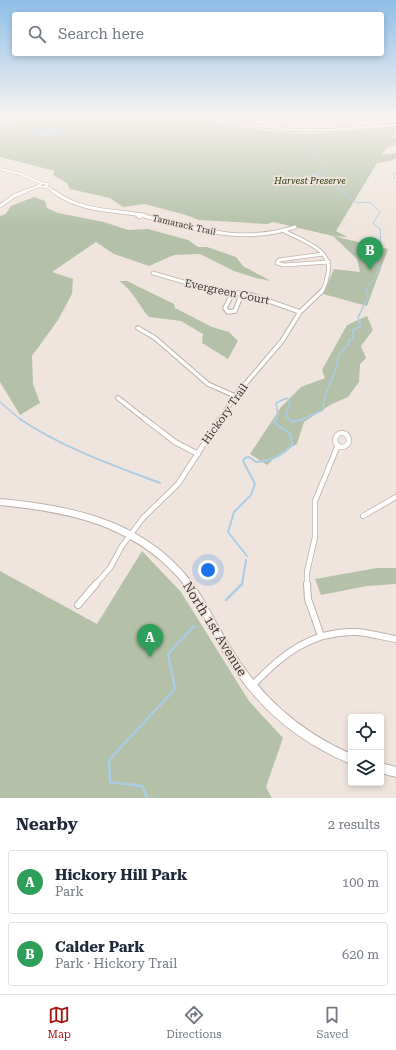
<!DOCTYPE html>
<meta charset="utf-8">
<style>
body{margin:0;font-family:"Roboto Serif",serif;background:#f2f2f3;color:#1f2937}
.controls{position:absolute;right:12px;bottom:12px;display:grid;overflow:hidden;border-radius:4px;box-shadow:0 2px 6px #0003}
.controls button{width:36px;height:36px;display:grid;place-items:center;padding:0;border:0;border-bottom:1px solid #e0e1e3;background:#fff;color:#1f2937;font:20px sans-serif}
.you{position:absolute;left:208px;top:570px;width:14px;height:14px;margin:-10px;border:3px solid #fff;border-radius:50%;background:#1a73e8;box-shadow:0 0 0 6px #1a73e833}
.badge{display:grid;place-items:center;width:26px;height:26px;border-radius:50%;background:#a61210;color:#fff;font-size:13px;font-weight:700}
.pin{position:absolute;translate:-50% -33px;filter:drop-shadow(0 1px 2px #0008)}
.pin::after{content:'';position:absolute;top:21px;width:14px;height:12px;background:inherit;clip-path:polygon(0 0,100% 0,50% 100%)}
.list{margin:0;padding:0;list-style:none}
h2{display:flex;justify-content:space-between;align-items:center;height:52px;margin:0;padding:0 16px;font-size:17px}
h2 small{font-size:13px;font-weight:400;color:#747a83}
.list li{display:grid;grid-template-columns:26px 1fr auto;gap:12px;align-items:center;box-sizing:border-box;height:64px;margin:0 8px 8px;padding:0 8px;border:1px solid #e0e1e3;border-radius:4px}
.list b{display:block;font-size:15px;white-space:nowrap}
.list p{margin:0;font-size:13px;white-space:nowrap;color:#747a83}
.list em{font-size:13px;font-style:normal;color:#747a83}
.icon{flex:none;width:22px;height:22px;fill:none;stroke:currentColor;stroke-width:2;stroke-linecap:round;stroke-linejoin:round}
.map{position:relative;flex:none;width:396px;height:798px;overflow:hidden}
.search{position:absolute;background:#fff;box-shadow:0 2px 6px #0003;left:12px;right:12px;top:12px;height:44px;display:flex;align-items:center;gap:10px;box-sizing:border-box;padding:0 14px;border-radius:4px;color:#747a83;font-size:15px}
.sheet{height:196px;background:#fff}
nav{display:flex;justify-content:space-around;align-items:center;box-sizing:border-box;height:56px;border-top:1px solid #e0e1e3;background:#fff;font-size:11px;color:#747a83}
nav a{display:grid;justify-items:center;gap:2px}
nav .on{color:#a61210}
.map>svg:first-child{display:block}
</style>
<div class="map">
<svg width="396" height="798" viewBox="0 0 396 798">
<rect width="100%" height="100%" fill="#f0e5de"/>
<path fill="#b4c1a8" d="M48,115H143L269,131L306,134L396,128L393,138L396,139V144L386,148L382,155L396,153V158L391,161L377,163L336,231L347,237L333,236L388,249L367,306L323,294L334,269L360,272L357,259L333,236L273,222L267,224L199,220L186,215L145,204L123,207L110,198L70,189L67,183L53,175L55,171L0,157V128Z
M34,197L45,201L47,208L58,213L104,222L128,230L148,229L188,240L198,247H207L236,257L243,266L271,281L256,278L234,271L200,254L174,255L149,266L114,254L96,242L52,272L73,279L72,294L58,320L32,356L33,384L40,403L20,415L0,382V216L6,214L11,206Z
M119,281H127L174,304L175,308L212,327L229,332L238,341L228,359L202,343L203,334L181,321L149,317C138,305 133,290 119,281Z
M367,316L373,330L361,346L366,358L360,364L359,382L348,397L330,405L304,422L297,444L279,454L267,465L250,454L281,407L301,387L325,378L322,370L347,325Z
M142,551L181,592L249,701L283,738L266,787L272,798H0V571L97,624Z
M377,568H396V584L367,586L321,595L315,579Z"/>
<path fill="#abcce5" d="M39,127L45,129L61,127L63,131L55,136L35,137L33,133L24,131Z"/>
<g fill="none" stroke-linecap="round" stroke-linejoin="round">
<path stroke="#abcce5" stroke-width="1" d="M264,115L291,123
M292,125L293,120L306,115
M300,135L304,142L312,146L310,150L316,153L313,156L324,161L326,166L322,171L323,173L313,174L333,182C338,192 348,196 357,203L370,202L380,212L373,223L380,229L381,252L374,258L379,267L375,278L366,288L367,292"/>
<path stroke="#abcce5" stroke-width="1.5" d="M0,402L21,420
M275,420L278,415L276,403L287,398L290,402L286,416L290,420
M301,420L323,410C323,390 338,374 338,356L349,343V340L353,339V330L361,326L358,317C363,310 362,305 368,297L367,291"/>
<path stroke="#abcce5" stroke-width="2" d="M20,419C63,448 112,465 160,483
M289,419L292,422L304,419
M247,556L228,532L234,512L251,495L255,484L243,461L245,458L249,457L256,462C271,461 282,456 292,445C292,427 282,432 274,422L276,419
M242,585L246,560"/>
<path stroke="#abcce5" stroke-width="2.5" d="M226,600L242,584
M147,798L142,786L110,782L109,760L175,689L168,654L194,626"/>
<g stroke="#bcb1aa" stroke-width="3">
<path id="minor-far4" d="M0,169L21,174L41,183
M396,174V180
M41,183L48,184L45,187L39,186Z
M46,186L54,192
M23,192L39,186"/>
</g>
<g stroke="#bcb1aa" stroke-width="4.5">
<path id="minor-far3" d="M53,191C78,210 106,210 136,214
M0,206L14,196L26,191
M136,214L144,215L139,217Z
M144,216C198,228 240,245 295,227
M284,231C303,241 336,250 327,277C326,282 325,288 321,292
M323,254L279,260L277,263L284,265L329,262
M153,273L201,287L230,292"/>
</g>
<g stroke="#bcb1aa" stroke-width="5.5">
<path id="minor-far2" d="M223,291L252,295L300,312
M233,292L225,308L228,312L235,311L242,293
M138,328L155,338L208,384L235,396
M118,398L146,420
M220,420L235,396L282,341L300,312L322,291"/>
</g>
<g stroke="#bcb1aa" stroke-width="6">
<path id="minor-far1" d="M145,419L175,442L198,454
M335 440a7 7 0 1 1 14 0a7 7 0 1 1-14 0Z
M363,516L396,497
M95,585L110,568L122,546L143,518L178,484L220,419
M307,585V572L315,537V501L338,445"/>
</g>
<g stroke="#bcb1aa" stroke-width="8">
<path id="minor" d="M307,584L308,599L321,636
M78,605L96,584
M252,686C281,655 312,630 357,632C370,633 383,637 396,639"/>
</g>
<g stroke="#bcb1aa" stroke-width="2">
<path id="secondary" d="M31,115H35L0,126V124Z
M167,115H175L293,129H330L396,124V126L330,131H293L168,116Z
M0,499C68,505 137,519 184,573C203,594 214,621 229,645C259,695 297,730 351,754V764C294,740 252,703 222,650C208,626 197,599 178,577C130,524 68,512 0,505Z
M381,763L396,767V777L381,773Z"/>
</g>
<use href="#minor-far4" stroke="#fff" stroke-width="2"/>
<use href="#minor-far3" stroke="#fff" stroke-width="3"/>
<use href="#minor-far2" stroke="#fff" stroke-width="3.5"/>
<use href="#minor-far1" stroke="#fff" stroke-width="4.5"/>
<use href="#minor" stroke="#fff" stroke-width="6"/>
<use href="#secondary" fill="#fff" fill-rule="evenodd"/>
</g>
<linearGradient id="sky" x2="0" y2="1"><stop stop-color="#8fbee7"/><stop offset="0.51" stop-color="#f8f3f0"/><stop offset="1" stop-color="#f8f3f0" stop-opacity="0"/></linearGradient>
<rect width="396" height="227" fill="url(#sky)"/>
<g text-anchor="middle" dominant-baseline="central" stroke-width="3.5" stroke-linejoin="round" paint-order="stroke">
<g font-size="9" font-style="italic" fill="#203602" stroke="#f0e5de">
<text x="310" y="181">Harvest Preserve</text>
</g>
<g font-size="9" fill="#3c3734" stroke="#f0e5de">
<text transform="translate(184 225) rotate(13)">Tamarack Trail</text>
</g>
<g font-size="11" fill="#3c3734" stroke="#f0e5de">
<text transform="translate(227 292) rotate(12)">Evergreen Court</text>
<text transform="translate(225 414) rotate(-55)">Hickory Trail</text>
</g>
<g font-size="13" fill="#3c3734" stroke="#f0e5de">
<text transform="translate(215 629) rotate(58)">North 1st Avenue</text>
</g>
</g>
</svg>
<div class="controls">
<button><svg class="icon" aria-label="locate" viewBox="0 0 24 24"><circle cx="12" cy="12" r="6"/><path d="M12 2v4M12 18v4M2 12h4M18 12h4"/></svg></button>
<button><svg class="icon" aria-label="layers" viewBox="0 0 24 24"><path d="M12 4l9 5-9 5-9-5zM3 14l9 5 9-5"/></svg></button>
</div>
<div class="you"></div>
<div class="pin badge" style="left:150px;top:657px;background:#2e9e5b">A</div>
<div class="pin badge" style="left:370px;top:270px;background:#2e9e5b">B</div>
<div class="search"><svg class="icon" aria-label="search" viewBox="0 0 24 24"><circle cx="10" cy="10" r="6"/><path d="M15 15l6 6"/></svg>Search here</div>
</div>
<section class="sheet">
<h2>Nearby<small>2 results</small></h2>
<ul class="list">
<li><span class="badge" style="background:#2e9e5b">A</span><div><b>Hickory Hill Park</b><p>Park</p></div><em>100 m</em></li>
<li><span class="badge" style="background:#2e9e5b">B</span><div><b>Calder Park</b><p>Park · Hickory Trail</p></div><em>620 m</em></li>
</ul>
</section>
<nav>
<a class="on"><svg class="icon" aria-label="map" viewBox="0 0 24 24"><path d="M3 6l6-2 6 2 6-2v14l-6 2-6-2-6 2zM9 4v14M15 6v14"/></svg>Map</a>
<a><svg class="icon" aria-label="directions" viewBox="0 0 24 24"><path d="M12 3l9 9-9 9-9-9zM9 14v-3h6M13 9l2 2-2 2"/></svg>Directions</a>
<a><svg class="icon" aria-label="saved" viewBox="0 0 24 24"><path d="M7 4h10v16l-5-4-5 4z"/></svg>Saved</a>
</nav>
